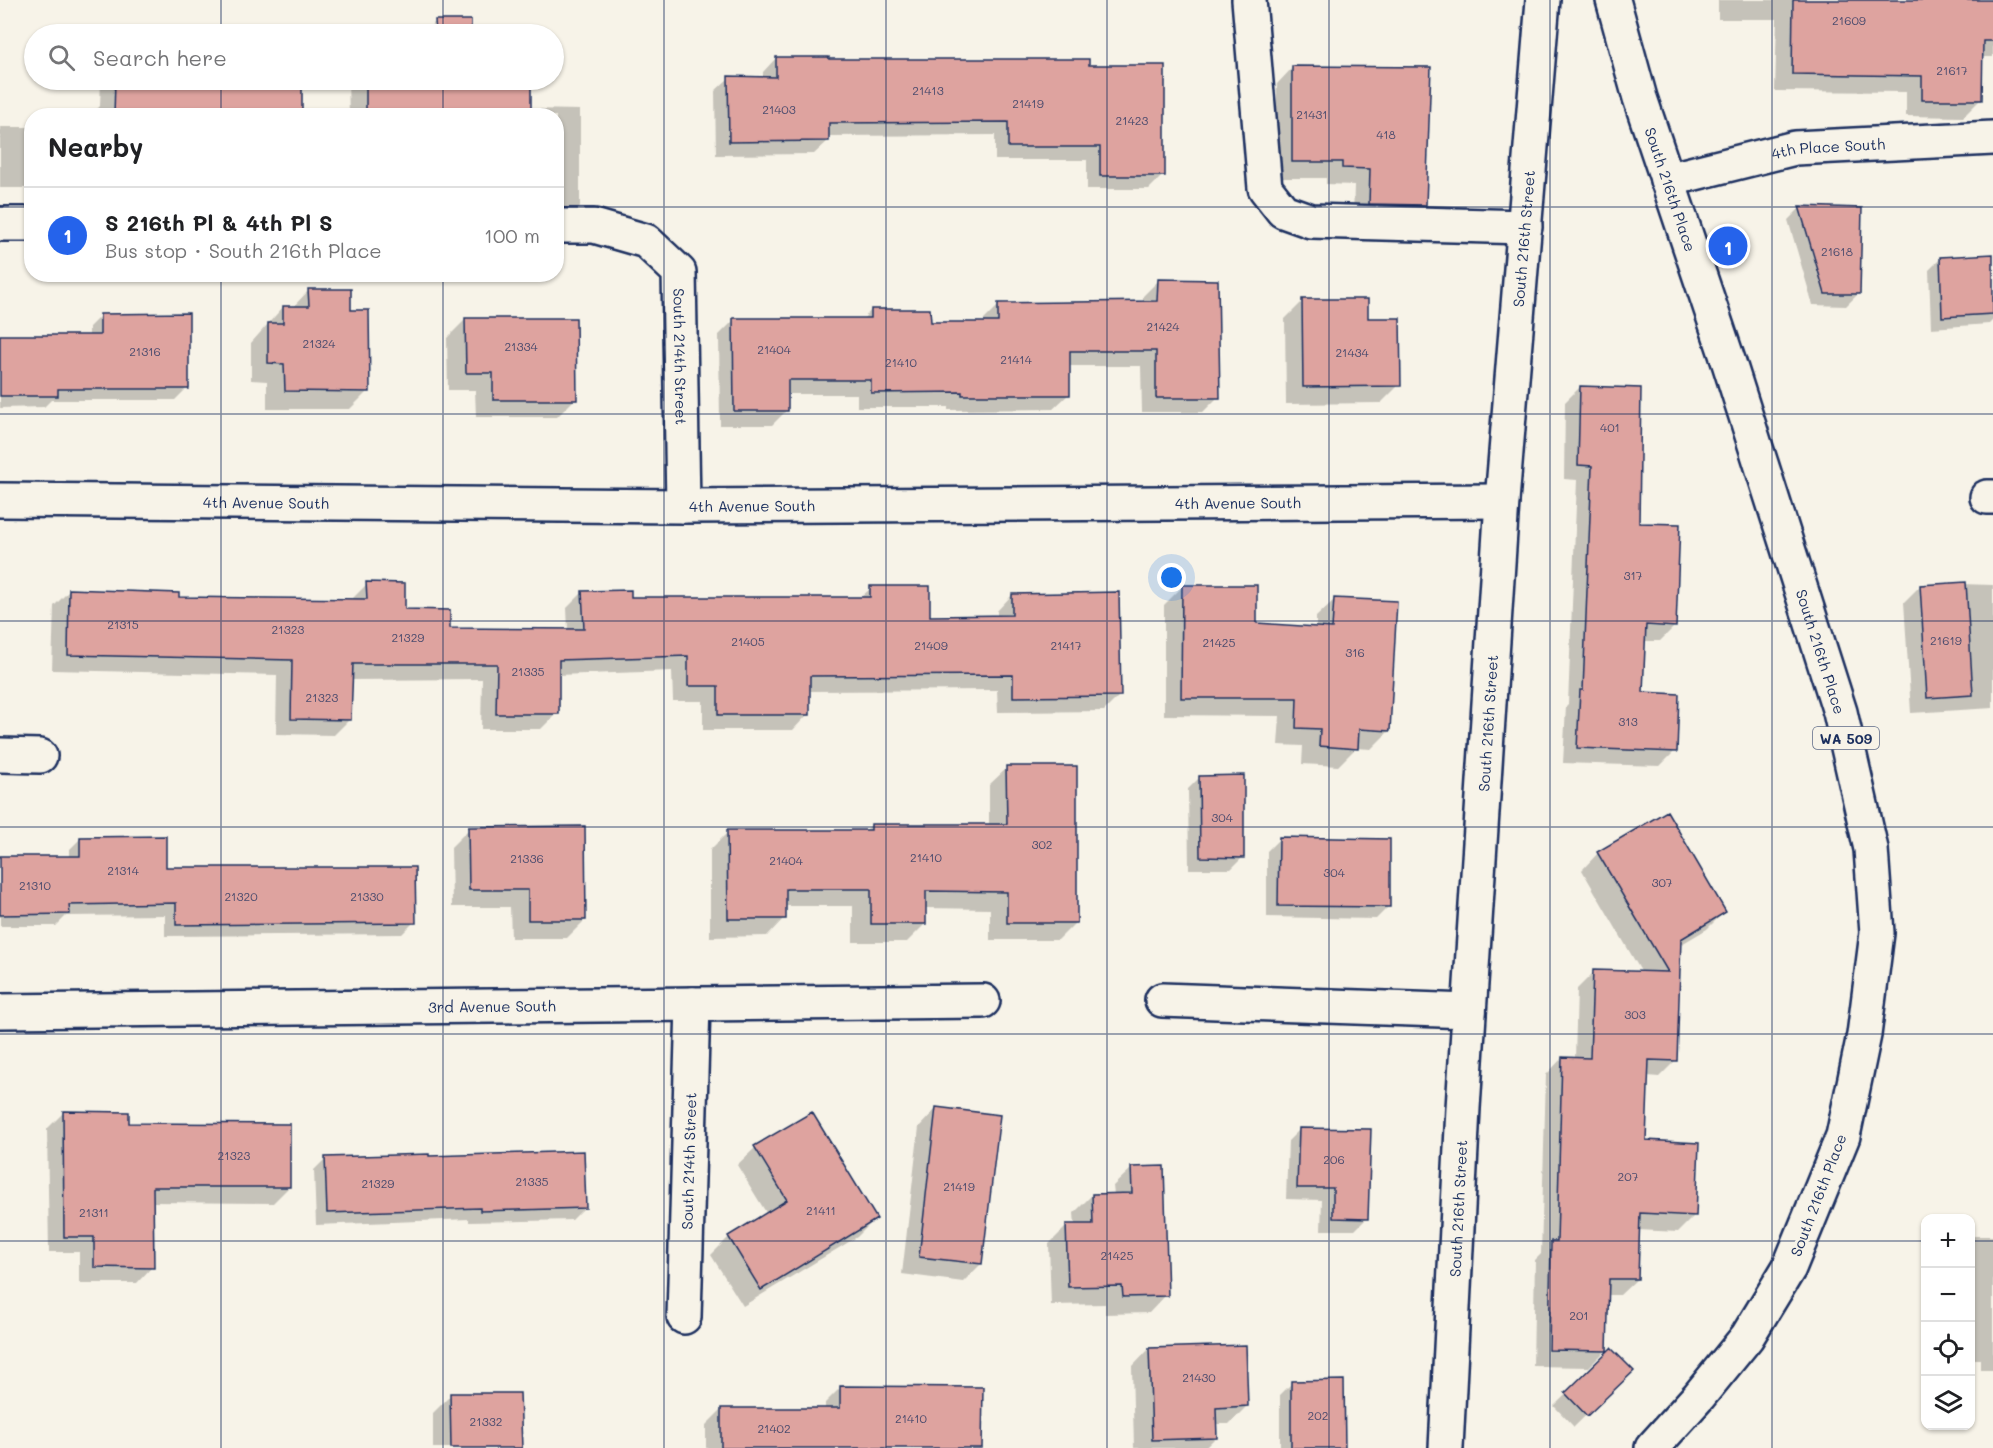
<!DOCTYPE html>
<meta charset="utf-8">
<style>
body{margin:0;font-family:Mali,sans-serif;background:#f6f6f6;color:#202124}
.controls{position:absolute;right:18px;bottom:18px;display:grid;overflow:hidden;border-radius:12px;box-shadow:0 2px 4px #0004}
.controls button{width:54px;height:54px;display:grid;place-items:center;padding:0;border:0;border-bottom:2px solid #e0e0e0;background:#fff;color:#202124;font:30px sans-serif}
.you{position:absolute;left:1172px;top:578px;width:21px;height:21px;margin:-15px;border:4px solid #fff;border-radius:50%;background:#1a73e8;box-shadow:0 0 0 9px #1a73e833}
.badge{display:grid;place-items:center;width:39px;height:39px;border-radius:50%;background:#2563eb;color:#fff;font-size:20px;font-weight:700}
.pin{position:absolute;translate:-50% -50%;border:3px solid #fff;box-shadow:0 2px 6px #0006}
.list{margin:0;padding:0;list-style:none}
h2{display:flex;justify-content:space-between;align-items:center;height:78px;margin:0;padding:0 24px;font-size:26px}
h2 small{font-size:20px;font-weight:400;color:#757577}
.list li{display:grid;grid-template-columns:39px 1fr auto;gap:18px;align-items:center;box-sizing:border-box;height:96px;padding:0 24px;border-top:2px solid #e0e0e0}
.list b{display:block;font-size:22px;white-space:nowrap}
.list p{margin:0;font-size:20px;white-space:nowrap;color:#757577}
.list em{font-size:20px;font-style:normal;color:#757577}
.icon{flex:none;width:33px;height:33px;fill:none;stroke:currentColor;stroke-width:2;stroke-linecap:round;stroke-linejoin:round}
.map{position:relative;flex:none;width:1993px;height:1448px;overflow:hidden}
.search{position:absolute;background:#fff;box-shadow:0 2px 4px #0004;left:24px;top:24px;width:540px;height:66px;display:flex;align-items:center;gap:15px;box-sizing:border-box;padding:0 21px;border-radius:33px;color:#757577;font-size:22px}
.panel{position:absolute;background:#fff;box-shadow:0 2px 4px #0004;left:24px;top:108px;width:540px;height:174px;border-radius:24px}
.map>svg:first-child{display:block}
</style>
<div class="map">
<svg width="1993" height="1448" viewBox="0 0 1993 1448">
<rect width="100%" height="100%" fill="#f7f3e8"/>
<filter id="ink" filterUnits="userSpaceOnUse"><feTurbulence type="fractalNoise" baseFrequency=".0167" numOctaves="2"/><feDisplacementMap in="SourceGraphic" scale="12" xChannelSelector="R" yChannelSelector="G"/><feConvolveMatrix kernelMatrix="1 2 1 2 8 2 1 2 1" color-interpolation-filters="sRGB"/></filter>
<g filter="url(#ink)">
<path fill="#0003" d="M1718,0H1993V57H1981L1980,100L1963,117L1906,116V92L1775,91L1777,19H1718Z
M436,21H469L470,34H423Z
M776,58L1087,66L1163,175L1149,189H1087V160H995V135L828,136V141L814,154L716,155L715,91L729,78H763V72Z
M1293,67L1424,205L1408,221L1353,219L1354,185L1326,184V178H1276L1277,84Z
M101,80H184V85L300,116H91L100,106Z
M348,80H530V109L580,110V206L563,224H556V116H349Z
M0,127H32V203H28V188H0Z
M1800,208L1858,294L1846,306L1813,305L1788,220Z
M1993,256V320L1989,324L1931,328L1929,270L1941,258Z
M1158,281L1218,397L1203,412H1142L1141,366H1068L1069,394L1053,409L948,410V407H857V394H787V410L772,425H720L719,335L734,320L863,319L871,310L929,323L984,324V320L999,305L1143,303V296Z
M309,290L349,312L368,391L350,409H267V381L251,380V343L283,307L292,308Z
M1303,301L1366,319L1399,385L1381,403L1286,404L1285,319Z
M101,315L187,388L175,400H51L44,407L0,408V336H89V327Z
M465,320L575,399L557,417H476L475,390H448L447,338Z
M1580,387L1638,524L1675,626L1660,641H1644L1642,694L1675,751L1660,766L1563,763L1566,706L1568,704L1577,480L1564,479L1565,402Z
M367,584L404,611L448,630H568L567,608L583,592L630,599L860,598L871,588L929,617H997V611L1012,595L1120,695L1104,711L998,712L997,690L808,691V714L793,730H703V701H673L672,671L557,675V713L541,729H481L482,679L351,680L350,719L334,735L276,734L277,675L52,670L54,606L70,590L177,599L351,600Z
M1960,584L1993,585V708L1911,713L1904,602L1920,586Z
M1182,587L1256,624L1316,628V617L1334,600L1389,731L1371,749L1356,748L1338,766L1302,764L1303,746L1278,745L1280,716L1164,715V605Z
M1007,768L1076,922L1058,940H990V909L925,908V924L907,942H853V906H785L784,918L767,936L710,937V850L728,832L865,831L871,825H989V785Z
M1200,777L1243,857L1231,869H1189L1188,789Z
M469,829L585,920L567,938H511L510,907H452L451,847Z
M81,838L165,869L414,922L402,934L165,936V915L66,916L56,926H0V858L69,857V850Z
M1279,839L1388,907L1376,919L1267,917V851Z
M1598,853L1724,912L1707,929L1680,945L1676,1060L1659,1077L1647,1076L1644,1142L1695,1215L1678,1232L1638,1230L1637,1279L1620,1295H1607L1606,1350L1589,1367L1533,1366L1535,1260L1541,1254L1546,1075L1562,1058L1575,1059L1577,989L1594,972L1642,973L1582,870Z
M936,1109L981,1264L963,1282L902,1274L919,1127Z
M63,1113L127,1124L289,1187L273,1203L152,1202V1267L137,1283H79V1252H49L47,1129Z
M811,1114L875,1219L857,1237L743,1306L711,1255L729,1237L767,1214L737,1165L755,1148Z
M1300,1129L1367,1218L1355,1230H1321L1322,1200L1286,1199L1288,1141Z
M326,1158L584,1208L572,1220L469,1222V1219L316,1225L314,1170Z
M1131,1169L1166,1295L1149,1313L1105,1314V1304L1051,1305L1049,1244L1067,1226H1075L1074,1213L1092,1195H1114L1113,1186Z
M1974,1236H1993V1370H1980V1359H1970V1240Z
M1149,1349L1247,1406L1229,1424H1215V1438L1205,1448H1134L1132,1367Z
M1611,1350L1631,1371L1574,1427L1554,1406Z
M1292,1383L1343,1448H1280V1395Z
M841,1387L981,1448H706V1425L722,1409H825V1403Z
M451,1395L520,1448H433V1413Z"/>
<path fill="#dea39f" stroke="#1b2f5e" stroke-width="1.5" d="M1793,0H1993V41H1983L1982,100H1922V76L1792,74Z
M435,20H471V34H436Z
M776,57H829V59H1089V65H1165V176H1100V147H1008V122L829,123V141L729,142L728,76L776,77Z
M1292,66L1431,67L1426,205L1369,204L1370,169L1342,168V162H1292Z
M115,80H186V83H302V116H114Z
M366,80H531V116H366Z
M1799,206L1862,208L1860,294H1825Z
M1993,254V314L1942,317L1940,257Z
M1158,279L1218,280L1220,398H1156V351H1070V395H962V392L871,393V380H788V411H734L733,318H871V309H930L931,322H998V303L1157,301Z
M308,289H351V310H369L370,392L285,391L284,364L268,363V323H283V306H309Z
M1302,299H1368V318H1400L1401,386L1303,387Z
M189,313V389H58V396H0V335H100V314Z
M465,318H576L577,400H493V373H466Z
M1580,386L1641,388L1639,523L1680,524L1676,627L1646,625L1643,692L1679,694L1677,752L1577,748L1580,690H1583L1592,466L1578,465Z
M366,582L405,583V609L450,610V628L584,629L582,591L631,590V597H870V586H930V616L1012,615V594L1119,592L1121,696L1013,697V675L810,676V715H718V686H688V656L559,660V714H496L497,664H353L351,720L291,719L292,660L68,655L69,589L179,593V597L367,599Z
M1966,582L1973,695L1927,698L1920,585Z
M1182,585H1257V623L1332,628L1334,598L1397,601L1390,731L1359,729L1358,749L1319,746L1320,729L1296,728L1297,698H1181Z
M1006,766H1077V923H1007V892L926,891V924H871V889H786V919H728L727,830H871V824H1007Z
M1244,775V858L1200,857L1199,776Z
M1667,811L1726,912L1681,939L1677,1061L1649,1060L1646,1140L1699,1143L1696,1216L1640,1213L1638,1279H1609L1607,1351L1549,1350L1551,1241H1557L1562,1057L1590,1058L1593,970L1668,972L1597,852Z
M585,826L586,920H528V890H469L468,827Z
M166,836V867H415L416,923L176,925V903L69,905L70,914L0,915V856H80V837Z
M1279,837L1390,839V907L1278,906Z
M936,1107L1000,1115L982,1264L919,1257Z
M63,1111L129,1112V1123L290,1124V1187H153L154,1268L94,1267V1237H64Z
M812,1112L877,1219L761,1290L728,1236L787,1200L754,1146Z
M1299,1128L1371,1129L1368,1219L1333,1218V1188H1297Z
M584,1151L586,1208L480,1211V1208L327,1213L325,1157L429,1154V1156Z
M1164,1166L1168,1296L1123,1297L1122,1286L1068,1287L1066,1224H1093L1092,1194L1132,1193L1131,1167Z
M1246,1345L1248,1406L1216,1408L1217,1438L1152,1440L1149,1348Z
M1611,1348L1634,1371L1587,1416L1565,1393Z
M1344,1380L1345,1448H1291V1381Z
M840,1386L983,1387L982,1448H721V1408H840Z
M450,1393H520L522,1448H451Z"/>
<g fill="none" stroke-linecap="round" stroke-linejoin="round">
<g stroke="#1b2f5e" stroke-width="38">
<g id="minor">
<path d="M1249,0L1265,188L1283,211L1311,221L1525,227"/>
<path id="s1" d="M1667,180L1795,148L1993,138"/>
<path d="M0,224H32"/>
<path id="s2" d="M556,226H594L646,241L679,272L683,506"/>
<path d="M1987,497H1993"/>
<path id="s3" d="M0,500L683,506L1502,501"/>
<path d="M0,755L40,756"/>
<path d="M1162,1000L1469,1011"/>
<path id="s4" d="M0,1011L983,1001"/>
<path id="s5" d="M684,1317L693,1004"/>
<path id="s6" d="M1446,1448L1463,1108L1502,501L1543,0"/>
</g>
</g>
<g stroke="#1b2f5e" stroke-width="38">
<g id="major">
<path id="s7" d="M1613,0L1640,98L1729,363L1840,712L1871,849L1877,933L1864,1035L1843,1136L1789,1268L1747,1337L1699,1396L1652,1448"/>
</g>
</g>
<use href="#minor" stroke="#f7f3e8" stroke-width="33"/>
<use href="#major" stroke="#f7f3e8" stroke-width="33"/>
</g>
</g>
<path fill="none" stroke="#1b2f5e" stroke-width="1.5" stroke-opacity="0.55" d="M221,0V34M443,0V34M664,0V1448M886,0V1448M1107,0V1448M1329,0V1448M1550,0V1448M1772,0V1448M221,80V116M443,80V116M0,207H32M556,207H1993M221,274V1448M443,274V1448M0,414H1993M0,621H1993M0,827H1993M0,1034H1993M0,1241H1926M1970,1241H1993"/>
<g text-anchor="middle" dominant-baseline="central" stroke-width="6" stroke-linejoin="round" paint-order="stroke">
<g font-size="12" fill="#4c4c6e">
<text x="1849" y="20">21609</text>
<text x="1952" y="70">21617</text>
<text x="928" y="90">21413</text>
<text x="1028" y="103">21419</text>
<text x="779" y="109">21403</text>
<text x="1312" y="114">21431</text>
<text x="1132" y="120">21423</text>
<text x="1386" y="134">418</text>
<text x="1837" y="251">21618</text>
<text x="1163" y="326">21424</text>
<text x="319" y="343">21324</text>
<text x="521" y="346">21334</text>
<text x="774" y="349">21404</text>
<text x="145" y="351">21316</text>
<text x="1352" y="352">21434</text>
<text x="1016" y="359">21414</text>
<text x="901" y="362">21410</text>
<text x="1610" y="427">401</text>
<text x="1633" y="575">317</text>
<text x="123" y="624">21315</text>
<text x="288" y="629">21323</text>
<text x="408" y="637">21329</text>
<text x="1946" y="640">21619</text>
<text x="748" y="641">21405</text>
<text x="1219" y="642">21425</text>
<text x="931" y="645">21409</text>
<text x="1066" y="645">21417</text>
<text x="1355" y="652">316</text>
<text x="528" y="671">21335</text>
<text x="322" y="697">21323</text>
<text x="1628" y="721">313</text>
<text x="1222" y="817">304</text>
<text x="1042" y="844">302</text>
<text x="926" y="857">21410</text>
<text x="527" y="858">21336</text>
<text x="786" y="860">21404</text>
<text x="123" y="870">21314</text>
<text x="1334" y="872">304</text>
<text x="1662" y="882">307</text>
<text x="35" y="885">21310</text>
<text x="241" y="896">21320</text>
<text x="367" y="896">21330</text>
<text x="1635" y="1014">303</text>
<text x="234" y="1155">21323</text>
<text x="1334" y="1159">206</text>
<text x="1628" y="1176">207</text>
<text x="532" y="1181">21335</text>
<text x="378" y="1183">21329</text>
<text x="959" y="1186">21419</text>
<text x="821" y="1210">21411</text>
<text x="94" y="1212">21311</text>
<text x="1117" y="1255">21425</text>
<text x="1579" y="1315">201</text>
<text x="1199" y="1377">21430</text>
<text x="1318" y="1415">202</text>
<text x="911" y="1418">21410</text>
<text x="486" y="1421">21332</text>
<text x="774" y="1428">21402</text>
</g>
<rect fill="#f7f3e8" stroke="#5d6a87" stroke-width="1.5" x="1813" y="727" width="66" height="22" rx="4.5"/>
<g font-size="14" font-weight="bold" fill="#1b2f5e">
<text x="1846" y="738">WA 509</text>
</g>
<g font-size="15" fill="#1b2f5e" stroke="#f7f3e8">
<text stroke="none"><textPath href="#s1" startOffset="165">4th Place South</textPath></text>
<text stroke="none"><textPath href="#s7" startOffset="198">South 216th Place</textPath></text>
<text stroke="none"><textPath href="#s6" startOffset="1212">South 216th Street</textPath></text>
<text stroke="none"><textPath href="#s2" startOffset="222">South 214th Street</textPath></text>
<text stroke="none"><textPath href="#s3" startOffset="266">4th Avenue South</textPath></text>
<text stroke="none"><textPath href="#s3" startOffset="1238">4th Avenue South</textPath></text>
<text stroke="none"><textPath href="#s3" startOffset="752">4th Avenue South</textPath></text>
<text stroke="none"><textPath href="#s7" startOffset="684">South 216th Place</textPath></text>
<text stroke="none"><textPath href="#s6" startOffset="726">South 216th Street</textPath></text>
<text stroke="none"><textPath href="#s4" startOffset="492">3rd Avenue South</textPath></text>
<text stroke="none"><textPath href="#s5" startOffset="156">South 214th Street</textPath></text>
<text transform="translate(1818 1195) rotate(-69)">South 216th Place</text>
<text stroke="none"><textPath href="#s6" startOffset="240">South 216th Street</textPath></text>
</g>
</g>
</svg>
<div class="controls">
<button>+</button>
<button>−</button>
<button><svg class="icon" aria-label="locate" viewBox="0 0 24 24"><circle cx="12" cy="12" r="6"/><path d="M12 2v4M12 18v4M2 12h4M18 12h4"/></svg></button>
<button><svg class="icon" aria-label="layers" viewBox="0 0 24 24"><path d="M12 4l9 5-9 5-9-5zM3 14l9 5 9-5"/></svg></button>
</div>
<div class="you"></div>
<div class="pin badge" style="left:1728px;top:246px">1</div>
<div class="search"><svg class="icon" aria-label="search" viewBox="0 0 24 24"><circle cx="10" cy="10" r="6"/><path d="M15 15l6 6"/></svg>Search here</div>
<section class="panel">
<h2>Nearby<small></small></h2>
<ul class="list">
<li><span class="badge">1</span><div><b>S 216th Pl &amp; 4th Pl S</b><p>Bus stop · South 216th Place</p></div><em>100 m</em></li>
</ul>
</section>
</div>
